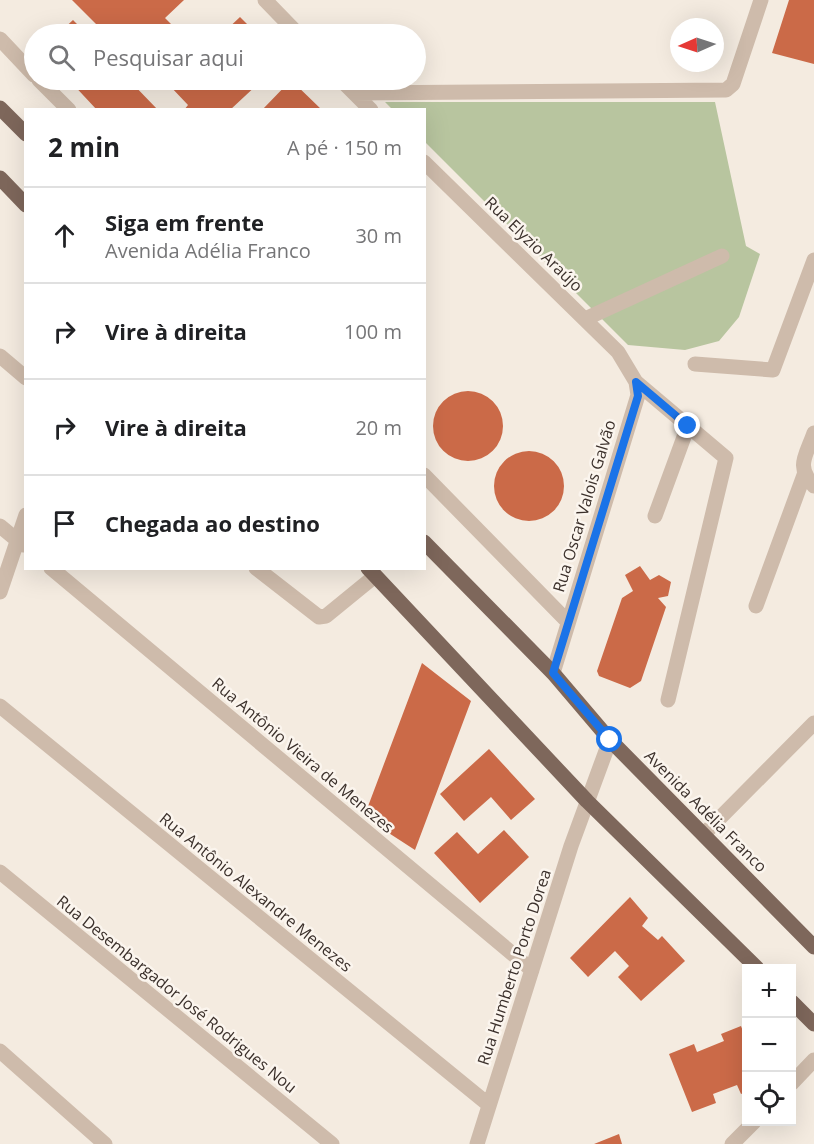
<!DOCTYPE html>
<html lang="pt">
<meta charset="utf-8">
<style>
body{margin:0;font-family:"Open Sans",sans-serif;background:#f2f2f2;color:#202124}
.controls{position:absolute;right:18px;bottom:18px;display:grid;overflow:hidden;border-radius:0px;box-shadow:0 6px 24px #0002}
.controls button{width:54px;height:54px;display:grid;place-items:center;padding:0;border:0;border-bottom:2px solid #e0e0e0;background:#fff;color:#202124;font:30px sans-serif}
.compass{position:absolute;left:670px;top:18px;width:54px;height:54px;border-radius:50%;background:#fff;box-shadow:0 6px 24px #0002;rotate:267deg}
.stop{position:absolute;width:18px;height:18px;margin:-14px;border:4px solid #1a73e8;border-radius:50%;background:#fff}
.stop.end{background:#1a73e8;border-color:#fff;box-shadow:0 2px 6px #0008}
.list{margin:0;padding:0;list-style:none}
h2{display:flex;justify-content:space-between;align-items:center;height:78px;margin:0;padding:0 24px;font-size:26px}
h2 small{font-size:20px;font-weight:400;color:#757577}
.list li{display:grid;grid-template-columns:39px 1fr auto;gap:18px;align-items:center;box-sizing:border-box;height:96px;padding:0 24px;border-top:2px solid #e0e0e0}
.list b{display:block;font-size:22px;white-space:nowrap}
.list p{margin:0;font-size:20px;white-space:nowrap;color:#757577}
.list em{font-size:20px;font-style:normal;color:#757577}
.icon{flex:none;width:33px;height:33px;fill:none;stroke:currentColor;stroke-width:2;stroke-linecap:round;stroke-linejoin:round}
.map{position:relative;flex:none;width:814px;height:1144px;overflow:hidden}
.search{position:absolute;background:#fff;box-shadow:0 6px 24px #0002;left:24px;top:24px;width:402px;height:66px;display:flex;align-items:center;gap:15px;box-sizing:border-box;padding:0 21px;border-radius:33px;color:#757577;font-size:22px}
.panel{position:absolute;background:#fff;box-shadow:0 6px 24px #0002;left:24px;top:108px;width:402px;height:462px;border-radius:0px}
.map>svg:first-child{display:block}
</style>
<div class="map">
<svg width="814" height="1144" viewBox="0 0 814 1144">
<rect width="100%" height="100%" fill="#f4ebe0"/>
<path fill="#b8c59f" d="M385,102H715L746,246L760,254L739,317L719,341L685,350L628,345L425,142L424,110L392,109Z"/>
<path fill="#cb6a48" d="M72,0H184L165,18L181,34H106Z
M789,0H814V64L772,53Z
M240,17L257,34H222Z
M73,20L87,34H58Z
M69,80H129L158,110H97Z
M175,80H262L230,110H184L188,105L169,85Z
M291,80L322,110H262Z
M433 426a35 35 0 1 1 70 0a35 35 0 1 1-70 0Z
M494 486a35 35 0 1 1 70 0a35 35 0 1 1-70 0Z
M640,566L650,580L659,575L671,582L668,596L658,598L666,607L641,681L630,688L599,676L597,671L622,598L633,591L625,575Z
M422,663L471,701L415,850L364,817Z
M489,749L535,799L511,820L491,797L464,821L440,794Z
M504,830L529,857L480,903L434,853L457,832L478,854Z
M630,897L648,918L642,926L658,940L662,936L685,961L641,1001L618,977L629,966L615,951L588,977L570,958Z
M741,1026L746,1039V1092L741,1094L737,1085L713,1094L716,1103L692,1112L669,1054L694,1044L697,1052L724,1041L721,1034Z
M619,1134L622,1144H594Z"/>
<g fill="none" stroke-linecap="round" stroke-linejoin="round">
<path stroke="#cebbab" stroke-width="15" d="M265,0L298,34
M0,39L34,75
M39,80L69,110
M341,80L371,110
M354,93L726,90L733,84L761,0
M424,162L618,352L636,382L638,395L553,673
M585,319L722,256
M0,356L26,378
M695,364L773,370L814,260
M636,382L726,458L668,700
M814,433C806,456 795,466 814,486
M424,475L567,621
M655,516L688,426
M0,526L23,545
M51,568L532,970
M256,568L319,617L326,616L375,576
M0,592L26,515
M756,606L804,475
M0,706L489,1105
M705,833L814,723
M0,872L332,1144
M0,1051L105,1144
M792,1083L814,1060
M477,1144L571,846L610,740
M732,1144L754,1122"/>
<path stroke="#7e675b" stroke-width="15" d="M0,108L26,134
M0,178L26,205
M424,542L553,673L610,740L814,947
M368,568L587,801L757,968
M792,1002L814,1024"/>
</g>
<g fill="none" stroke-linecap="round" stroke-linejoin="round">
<path stroke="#1a73e8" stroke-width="8" d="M610,740L553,673L638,396L636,382L688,426"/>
</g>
<g text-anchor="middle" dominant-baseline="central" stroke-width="5" stroke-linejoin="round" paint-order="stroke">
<g font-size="16" fill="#3b302b" stroke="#fbf5ee">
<text transform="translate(534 244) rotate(44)">Rua Elyzio Araújo</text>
<text transform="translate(584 506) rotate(-73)">Rua Oscar Valois Galvão</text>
<text transform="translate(303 755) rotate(40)">Rua Antônio Vieira de Menezes</text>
<text transform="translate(706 811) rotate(45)">Avenida Adélia Franco</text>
<text transform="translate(256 892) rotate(39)">Rua Antônio Alexandre Menezes</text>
<text transform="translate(514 967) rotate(-72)">Rua Humberto Porto Dorea</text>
<text transform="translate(177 994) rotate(39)">Rua Desembargador José Rodrigues Nou</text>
</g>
</g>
</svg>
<div class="controls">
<button>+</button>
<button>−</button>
<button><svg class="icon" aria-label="locate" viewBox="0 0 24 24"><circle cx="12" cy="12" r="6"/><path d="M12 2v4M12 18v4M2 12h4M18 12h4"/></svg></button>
</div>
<svg class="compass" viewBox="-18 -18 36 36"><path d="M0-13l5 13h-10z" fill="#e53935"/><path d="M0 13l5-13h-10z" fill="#757577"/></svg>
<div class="stop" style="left:610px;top:740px"></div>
<div class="stop end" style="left:688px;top:426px"></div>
<div class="search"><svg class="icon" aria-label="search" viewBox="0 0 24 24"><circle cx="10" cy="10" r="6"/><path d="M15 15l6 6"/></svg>Pesquisar aqui</div>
<section class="panel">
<h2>2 min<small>A pé · 150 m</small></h2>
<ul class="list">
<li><svg class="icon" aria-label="ahead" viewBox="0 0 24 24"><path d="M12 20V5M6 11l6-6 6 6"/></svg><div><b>Siga em frente</b><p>Avenida Adélia Franco</p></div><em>30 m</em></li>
<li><svg class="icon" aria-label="right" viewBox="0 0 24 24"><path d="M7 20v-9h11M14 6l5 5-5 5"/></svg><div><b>Vire à direita</b></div><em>100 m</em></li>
<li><svg class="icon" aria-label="right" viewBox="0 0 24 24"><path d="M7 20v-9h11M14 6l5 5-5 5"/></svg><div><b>Vire à direita</b></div><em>20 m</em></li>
<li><svg class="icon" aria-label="arrive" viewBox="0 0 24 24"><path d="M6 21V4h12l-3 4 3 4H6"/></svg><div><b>Chegada ao destino</b></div></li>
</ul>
</section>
</div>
